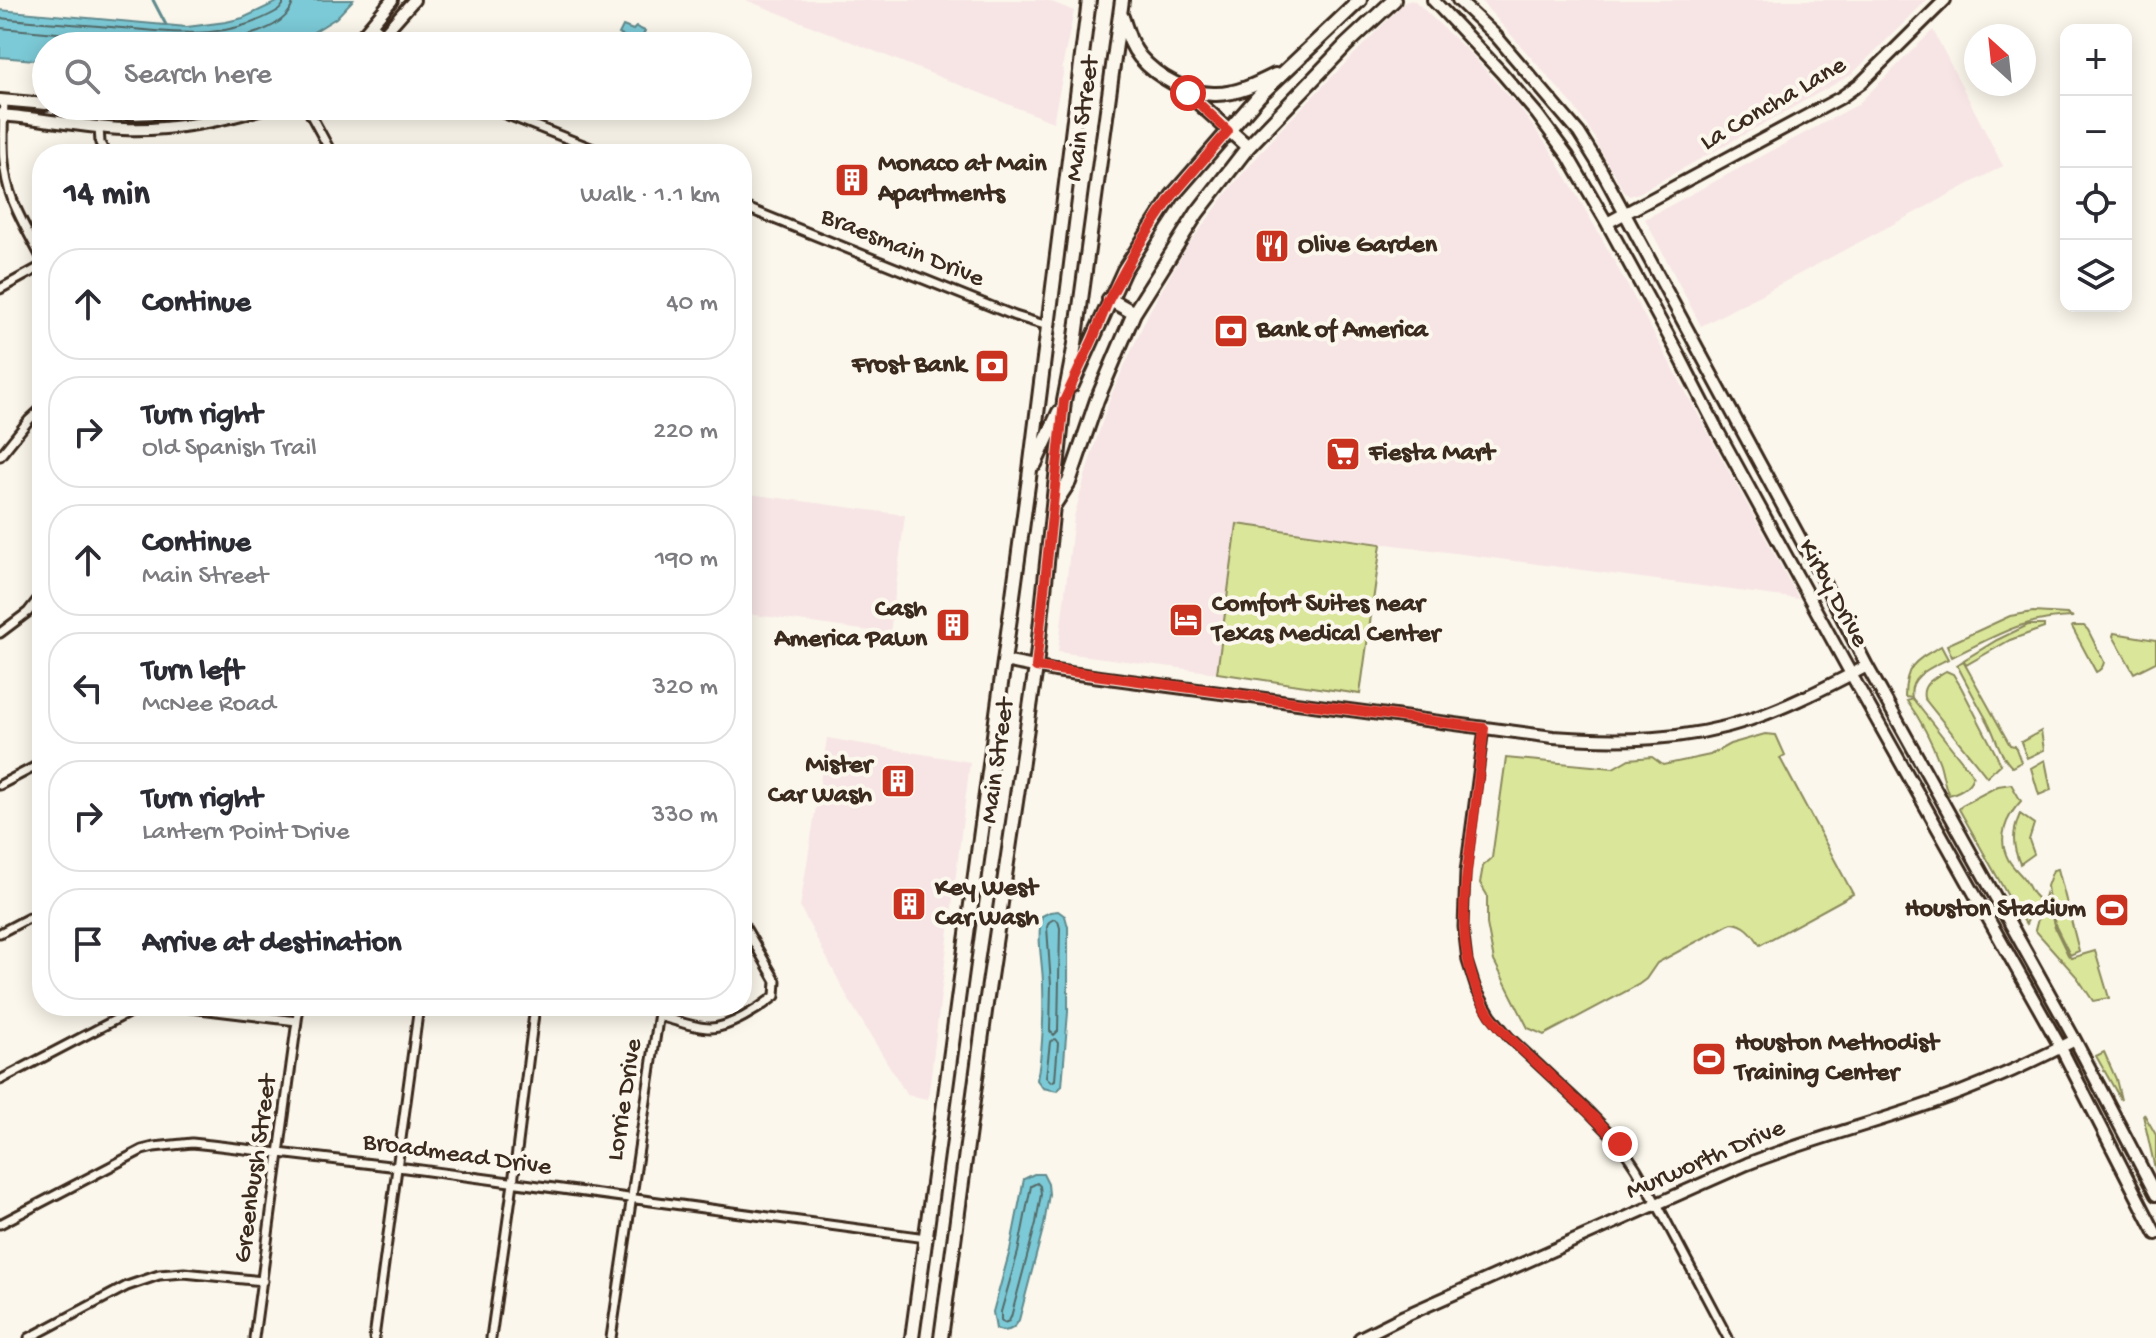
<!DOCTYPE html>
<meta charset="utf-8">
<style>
body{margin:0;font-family:"Gochi Hand",sans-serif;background:#f2f2f3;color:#2b2b33}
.controls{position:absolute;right:24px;top:24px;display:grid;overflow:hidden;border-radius:16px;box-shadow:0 4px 20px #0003}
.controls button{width:72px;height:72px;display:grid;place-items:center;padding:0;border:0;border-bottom:2px solid #e1e1e2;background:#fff;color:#2b2b33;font:40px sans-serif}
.compass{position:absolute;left:1964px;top:24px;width:72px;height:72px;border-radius:50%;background:#fff;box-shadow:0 4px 20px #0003;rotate:333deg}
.stop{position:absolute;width:24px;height:24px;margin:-18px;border:6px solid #d93025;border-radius:50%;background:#fff}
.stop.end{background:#d93025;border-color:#fff;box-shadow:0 2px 8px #0008}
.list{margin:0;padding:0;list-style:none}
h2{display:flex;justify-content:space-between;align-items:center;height:104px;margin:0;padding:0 32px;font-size:34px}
h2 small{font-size:26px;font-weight:400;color:#7c7c81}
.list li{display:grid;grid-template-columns:52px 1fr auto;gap:24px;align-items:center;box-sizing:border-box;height:112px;margin:0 16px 16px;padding:0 16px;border:2px solid #e1e1e2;border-radius:32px}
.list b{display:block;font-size:30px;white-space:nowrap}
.list p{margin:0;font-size:26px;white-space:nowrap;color:#7c7c81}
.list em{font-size:26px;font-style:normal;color:#7c7c81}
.icon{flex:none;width:44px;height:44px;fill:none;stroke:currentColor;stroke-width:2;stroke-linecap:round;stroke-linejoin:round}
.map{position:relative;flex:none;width:2156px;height:1338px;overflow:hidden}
.search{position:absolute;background:#fff;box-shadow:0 4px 20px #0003;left:32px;top:32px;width:720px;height:88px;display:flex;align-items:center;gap:20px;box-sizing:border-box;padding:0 28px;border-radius:44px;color:#7c7c81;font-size:30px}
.panel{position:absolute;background:#fff;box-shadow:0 4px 20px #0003;left:32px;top:144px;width:720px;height:872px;border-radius:32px}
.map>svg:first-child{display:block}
</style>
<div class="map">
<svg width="2156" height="1338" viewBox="0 0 2156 1338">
<rect width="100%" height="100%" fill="#fbf7ec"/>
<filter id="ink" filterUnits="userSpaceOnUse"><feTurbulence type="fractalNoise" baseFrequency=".0125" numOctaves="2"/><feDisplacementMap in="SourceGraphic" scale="16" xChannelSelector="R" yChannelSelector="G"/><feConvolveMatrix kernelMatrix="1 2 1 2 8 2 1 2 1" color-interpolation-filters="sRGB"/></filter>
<g filter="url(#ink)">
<path fill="#f7e5e5" d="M746,0H1047L1074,11L1062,68L1064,69L1053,122Z
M1407,0L1415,1L1472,55L1521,110L1550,149L1601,237L1799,599L1237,524L1217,673L1058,652L1074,517L1089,462L1111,395L1149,312L1186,248L1232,186L1280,130Z
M1480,0H1927L1851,75L1639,193L1630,196L1625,193L1596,143L1597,141L1574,106Z
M1933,30L2003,166L1701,326L1645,219L1857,105Z
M742,493L905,515L890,634L742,613Z
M827,738L970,762L928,1099L907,1095L849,1000L800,907Z"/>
<path fill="#dae699" stroke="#8a885c" stroke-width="2" d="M1237,524L1381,544L1360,694L1217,673Z
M2033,612L2067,614L2073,617C2022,618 1996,636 1952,657L1947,645L2010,616Z
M2028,625H2044V628L2010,640L1966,665L1964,660L1997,640Z
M2073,626H2084L2088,630L2104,662C2103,667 2101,670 2096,672L2072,627Z
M2114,633L2156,640V662L2134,673L2113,636Z
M1941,646L1948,659C1932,667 1907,676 1912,698L1905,697C1905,665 1915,661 1941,646Z
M1963,661L2010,745L2015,746L2021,762L2012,767C2000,756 1996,737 1988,722C1977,703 1967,684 1957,665Z
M1946,671L1953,674L1961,687L2001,764L1987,777L1924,698C1921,683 1935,678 1946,671Z
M1913,699L1973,775C1971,787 1959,792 1949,795C1944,785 1943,774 1940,764C1932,742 1921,720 1907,701Z
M2041,731L2044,750L2027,758L2021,742Z
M1765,734L1776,735L1785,755L1780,758L1853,894L1760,945C1753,934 1745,923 1731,923L1657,963L1646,979L1638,985L1544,1035L1528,1028L1494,961L1487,924V895L1480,883L1483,866L1492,858L1506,758L1613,768L1629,759L1652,757L1663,765L1710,755L1730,744Z
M2045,760L2051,790L2039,795L2031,768Z
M2011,784L2021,801C2006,817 1997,838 2008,859C2012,867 2019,872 2024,879C2031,887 2028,891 2038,899L2026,924L2013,905L1959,809L1962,805L1998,786Z
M2020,814L2034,824L2029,840L2034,854L2020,864C2012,845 2012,833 2020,814Z
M2058,869L2079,951L2070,955L2056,927L2050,907L2047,886L2053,870Z
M2045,894L2055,928L2068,955L2071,958L2095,951L2109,998L2093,1001L2077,977L2035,930Z
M2104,1052L2116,1079L2121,1100L2096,1056Z
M2144,1114L2156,1135V1173L2143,1115Z"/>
<path fill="#7bcad7" stroke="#618a8d" stroke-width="2" d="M281,0H353L336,18L291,46H46V61L0,57V10L187,27L226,22L243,18Z
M623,26L633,30L636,27L645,31L640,41L636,42L619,34Z
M1058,911L1065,916L1068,927V1012L1062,1086L1057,1091L1043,1088L1037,1080C1043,1049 1044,1017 1043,985C1043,963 1036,938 1042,916L1050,912Z
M1034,1174H1043L1048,1184L1049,1194L1044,1225L1019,1320C1014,1330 1006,1333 996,1329L993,1312L1010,1250L1024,1179Z"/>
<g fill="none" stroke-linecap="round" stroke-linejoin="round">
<path stroke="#556a68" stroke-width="2" d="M0,18C37,22 74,24 111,27C173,32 222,43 279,10L283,5V0
M0,28C46,32 91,36 137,40C153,41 170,44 186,45C213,45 291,34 293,0
M1054,919L1058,921L1060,928L1058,1031L1054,1035L1050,1031L1051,985L1047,927L1049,922Z
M1055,1039L1058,1043L1055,1080L1051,1082L1046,1077L1050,1042Z
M1037,1183L1040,1186L1041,1194L1036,1223L1011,1317L1009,1321L1004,1323L1001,1320V1312L1018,1252L1031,1186Z"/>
<path stroke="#618a8d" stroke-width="3" d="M153,0L166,25"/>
<g stroke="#3b2a1e" stroke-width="13">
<path id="street" d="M372,24L397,46
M4,100C3,134 0,169 13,201C21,221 32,240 42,259
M306,106L332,154
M485,106L606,154
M99,127L100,143L106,154
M742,206L1015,316L1048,326
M0,289L42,266
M0,456L29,420L42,408
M0,633L28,612L42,594
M1484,728L1465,872L1463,927L1467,961L1476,989L1491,1015L1509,1037L1588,1111L1620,1144L1636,1168L1657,1204L1728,1338
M0,785L42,763
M0,933L42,911
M175,1006L297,1021
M659,1016C675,1020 694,1028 710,1028C729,1028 760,1008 775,996L776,981L742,922
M0,1080L130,1012L147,1006
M0,1224L142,1150L154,1147L192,1143L211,1145L398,1167L926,1238
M29,1338L127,1286L159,1275L184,1273L263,1281
M254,1338L299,1006
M374,1338L419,1006
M491,1338L513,1183L535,1006
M611,1338L660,1006"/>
</g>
<g stroke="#3b2a1e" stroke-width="16">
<path id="secondary" d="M1433,0L1501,72L1537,114L1568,156L1607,223L1680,357L1719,433L1851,674L2061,1048L2156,1234
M1458,0L1496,36L1579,133L1597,162L1821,577L1867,666L2075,1040L2156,1195
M350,46L360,38L392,0
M373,46L414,0
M0,100L46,104
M63,106L136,114L176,112L209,106
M0,115C41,118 82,127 123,129C173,131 222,121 269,106
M1607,223L1840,98L1861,83L1945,0
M1004,661L1055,671L1553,737C1619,742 1685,741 1749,720C1790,706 1829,686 1867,666
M1360,1338L1404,1316L1747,1164C1808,1140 1872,1124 1934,1102C1983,1085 2029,1064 2075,1040"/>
</g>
<g stroke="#3b2a1e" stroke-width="18">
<path id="primary" d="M1122,17C1127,31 1130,45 1140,57C1157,77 1189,95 1216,94C1237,94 1257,84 1275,75
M1182,88L1248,147
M1109,299L1134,313
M1072,385L1124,270L1172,196L1258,97L1360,0
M1035,464L1059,412
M1054,505L1069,482L1097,400L1134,313L1197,213L1248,147L1346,45L1394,0
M912,1338L1029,478L1089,0
M941,1338L986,1004L1036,667L1064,401L1075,344L1122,0"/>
</g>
<use href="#street" stroke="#fbf7ec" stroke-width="7"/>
<use href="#secondary" stroke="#fbf7ec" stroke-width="10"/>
<use href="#primary" stroke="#fbf7ec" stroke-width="12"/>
</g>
</g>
<g fill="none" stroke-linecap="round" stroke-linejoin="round" filter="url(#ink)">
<path stroke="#d93025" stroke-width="10" d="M1188,93L1228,131L1172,196L1137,248L1109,299L1093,339L1064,401L1036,667L1484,728C1480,763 1477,797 1472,831C1464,894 1453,959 1490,1015C1505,1036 1527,1054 1546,1072C1571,1095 1596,1119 1620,1144"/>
</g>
<defs>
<g id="building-square" transform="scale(1.8)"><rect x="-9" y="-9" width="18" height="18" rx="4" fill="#c8321e" stroke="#fbf7ec"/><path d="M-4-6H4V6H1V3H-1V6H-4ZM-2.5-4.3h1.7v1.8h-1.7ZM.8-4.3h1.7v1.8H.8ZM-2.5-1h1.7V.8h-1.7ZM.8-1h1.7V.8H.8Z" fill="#fff"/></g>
<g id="restaurant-square" transform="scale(1.8)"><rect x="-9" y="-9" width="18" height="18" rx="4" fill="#c8321e" stroke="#fbf7ec"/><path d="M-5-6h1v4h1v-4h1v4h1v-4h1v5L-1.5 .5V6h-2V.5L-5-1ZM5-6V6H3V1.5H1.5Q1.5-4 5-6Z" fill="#fff"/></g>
<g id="bank-square" transform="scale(1.8)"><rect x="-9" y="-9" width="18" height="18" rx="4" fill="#c8321e" stroke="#fbf7ec"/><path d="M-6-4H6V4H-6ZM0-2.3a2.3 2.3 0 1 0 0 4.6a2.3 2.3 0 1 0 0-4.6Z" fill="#fff"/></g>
<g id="supermarket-square" transform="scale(1.8)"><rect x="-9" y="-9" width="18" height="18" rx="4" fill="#c8321e" stroke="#fbf7ec"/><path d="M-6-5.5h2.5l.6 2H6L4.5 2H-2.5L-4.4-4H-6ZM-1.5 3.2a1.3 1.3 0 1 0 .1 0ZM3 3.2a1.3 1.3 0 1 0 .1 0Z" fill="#fff"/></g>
<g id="hotel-square" transform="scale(1.8)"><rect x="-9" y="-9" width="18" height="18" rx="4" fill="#c8321e" stroke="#fbf7ec"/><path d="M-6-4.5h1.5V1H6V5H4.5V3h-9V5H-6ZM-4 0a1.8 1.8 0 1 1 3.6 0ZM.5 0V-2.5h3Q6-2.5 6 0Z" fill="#fff"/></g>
<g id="stadium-square" transform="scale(1.8)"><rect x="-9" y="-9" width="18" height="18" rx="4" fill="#c8321e" stroke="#fbf7ec"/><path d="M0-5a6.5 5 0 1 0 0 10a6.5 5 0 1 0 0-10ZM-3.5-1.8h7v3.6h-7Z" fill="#fff"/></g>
</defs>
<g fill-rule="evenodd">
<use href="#building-square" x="852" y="180"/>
<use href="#restaurant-square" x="1272" y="246"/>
<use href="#bank-square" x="1231" y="331"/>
<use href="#bank-square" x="992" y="366"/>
<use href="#supermarket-square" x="1343" y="454"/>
<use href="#hotel-square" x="1186" y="620"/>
<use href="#building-square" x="953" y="625"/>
<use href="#building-square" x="898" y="781"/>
<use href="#building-square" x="909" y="904"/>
<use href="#stadium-square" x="2112" y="910"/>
<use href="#stadium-square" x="1709" y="1059"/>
</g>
<g text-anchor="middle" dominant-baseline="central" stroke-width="8" stroke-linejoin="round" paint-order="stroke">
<g font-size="26" fill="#3b2a1e" stroke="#fbf7ec">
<text transform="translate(1774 105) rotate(-30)">La Concha Lane</text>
<text transform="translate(1084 119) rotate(-82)">Main Street</text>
<text transform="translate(902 249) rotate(22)">Braesmain Drive</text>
<text transform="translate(1832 594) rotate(61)">Kirby Drive</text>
<text transform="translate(999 761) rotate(-82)">Main Street</text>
<text transform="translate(626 1100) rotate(-81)">Lorrie Drive</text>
<text transform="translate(457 1156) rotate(8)">Broadmead Drive</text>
<text transform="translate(1706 1161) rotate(-23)">Murworth Drive</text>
<text transform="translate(257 1169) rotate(-82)">Greenbush Street</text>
</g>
<g font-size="26" font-weight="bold" fill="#3b2a1e" stroke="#fbf7ec" text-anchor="start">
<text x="878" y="165">Monaco at Main<tspan x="878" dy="30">Apartments</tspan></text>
<text x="1298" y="246">Olive Garden</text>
<text x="1257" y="331">Bank of America</text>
<text x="966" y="366" text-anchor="end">Frost Bank</text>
<text x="1369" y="454">Fiesta Mart</text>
<text x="1212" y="605">Comfort Suites near<tspan x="1212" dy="30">Texas Medical Center</tspan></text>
<text x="927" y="610" text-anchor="end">Cash<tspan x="927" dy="30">America Pawn</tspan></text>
<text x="872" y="766" text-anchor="end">Mister<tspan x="872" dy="30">Car Wash</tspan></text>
<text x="935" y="889">Key West<tspan x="935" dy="30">Car Wash</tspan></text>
<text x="2086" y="910" text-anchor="end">Houston Stadium</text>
<text x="1735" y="1044">Houston Methodist<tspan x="1735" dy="30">Training Center</tspan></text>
</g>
</g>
</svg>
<div class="controls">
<button>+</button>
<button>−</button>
<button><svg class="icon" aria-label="locate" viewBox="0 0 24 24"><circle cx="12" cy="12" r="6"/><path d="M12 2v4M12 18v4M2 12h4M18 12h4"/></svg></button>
<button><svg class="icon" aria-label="layers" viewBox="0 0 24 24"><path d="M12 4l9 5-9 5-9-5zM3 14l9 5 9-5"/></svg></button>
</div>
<svg class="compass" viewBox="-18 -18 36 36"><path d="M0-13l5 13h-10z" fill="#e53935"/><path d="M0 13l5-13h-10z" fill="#7c7c81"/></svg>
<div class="stop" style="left:1188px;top:93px"></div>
<div class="stop end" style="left:1620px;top:1144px"></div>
<div class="search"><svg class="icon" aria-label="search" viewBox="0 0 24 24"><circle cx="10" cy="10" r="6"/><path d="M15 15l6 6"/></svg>Search here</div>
<section class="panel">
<h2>14 min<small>Walk · 1.1 km</small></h2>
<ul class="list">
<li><svg class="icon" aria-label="ahead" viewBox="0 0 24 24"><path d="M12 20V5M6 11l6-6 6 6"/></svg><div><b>Continue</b></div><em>40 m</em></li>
<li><svg class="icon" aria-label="right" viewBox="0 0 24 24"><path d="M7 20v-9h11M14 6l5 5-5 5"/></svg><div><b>Turn right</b><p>Old Spanish Trail</p></div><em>220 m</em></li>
<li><svg class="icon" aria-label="ahead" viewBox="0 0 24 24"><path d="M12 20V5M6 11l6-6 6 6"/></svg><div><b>Continue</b><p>Main Street</p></div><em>190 m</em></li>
<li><svg class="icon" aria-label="left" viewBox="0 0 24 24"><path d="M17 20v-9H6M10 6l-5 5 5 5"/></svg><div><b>Turn left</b><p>McNee Road</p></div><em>320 m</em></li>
<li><svg class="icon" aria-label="right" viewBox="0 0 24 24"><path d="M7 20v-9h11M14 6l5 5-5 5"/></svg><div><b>Turn right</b><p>Lantern Point Drive</p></div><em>330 m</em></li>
<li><svg class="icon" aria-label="arrive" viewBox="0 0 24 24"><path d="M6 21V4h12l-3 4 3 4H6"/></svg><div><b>Arrive at destination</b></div></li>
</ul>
</section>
</div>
